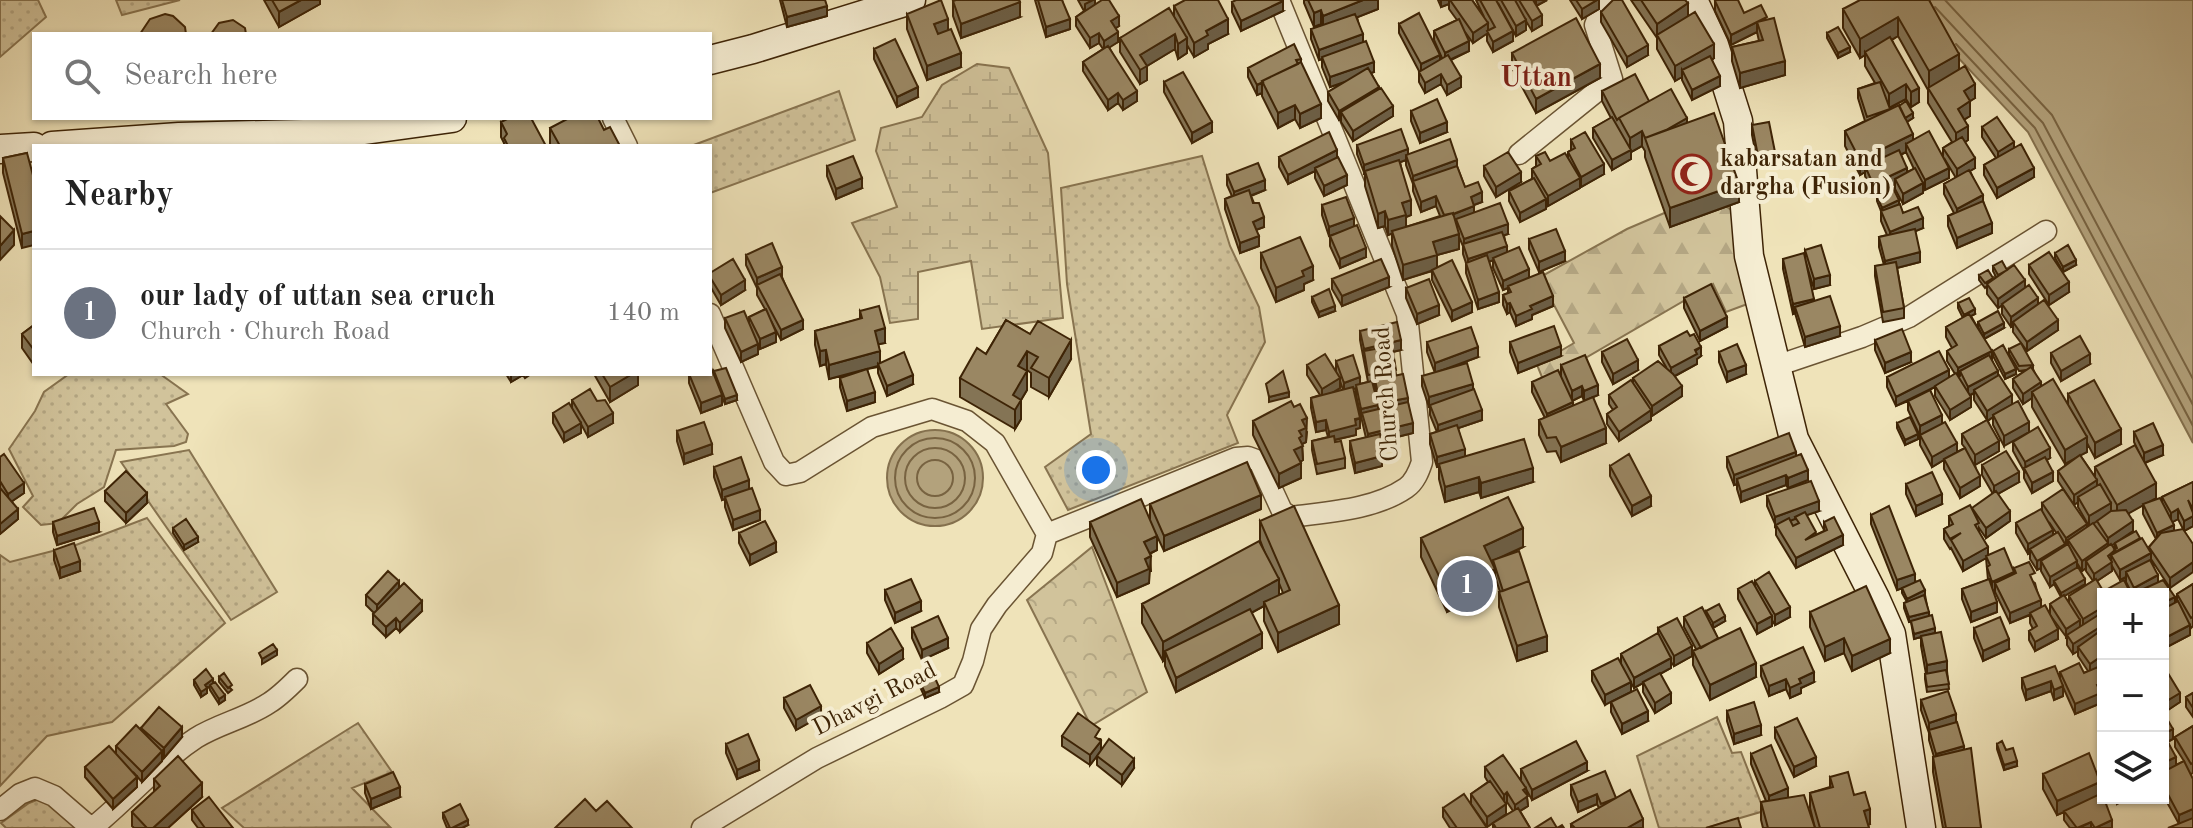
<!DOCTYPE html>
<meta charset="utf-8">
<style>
body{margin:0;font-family:"Old Standard TT",serif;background:#f6f6f6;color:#222}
.controls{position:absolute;right:24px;bottom:24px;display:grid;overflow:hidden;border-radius:0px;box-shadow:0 2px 6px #0004}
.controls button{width:72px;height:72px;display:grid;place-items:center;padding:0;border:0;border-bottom:2px solid #e0e0e0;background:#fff;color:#222;font:40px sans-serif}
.you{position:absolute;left:1096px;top:470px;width:28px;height:28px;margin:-20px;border:6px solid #fff;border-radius:50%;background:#1a73e8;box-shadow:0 0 0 12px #1a73e833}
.badge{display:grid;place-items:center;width:52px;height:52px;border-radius:50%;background:#8f2418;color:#fff;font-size:26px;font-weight:700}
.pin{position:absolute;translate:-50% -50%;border:4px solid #fff;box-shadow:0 2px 8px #0006}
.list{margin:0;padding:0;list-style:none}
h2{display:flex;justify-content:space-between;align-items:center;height:104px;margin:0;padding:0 32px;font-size:34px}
h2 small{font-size:26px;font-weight:400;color:#767676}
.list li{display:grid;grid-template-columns:52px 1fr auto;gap:24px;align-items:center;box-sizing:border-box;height:128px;padding:0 32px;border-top:2px solid #e0e0e0}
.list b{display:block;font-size:30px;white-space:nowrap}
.list p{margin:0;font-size:26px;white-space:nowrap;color:#767676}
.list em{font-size:26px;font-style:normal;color:#767676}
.icon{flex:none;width:44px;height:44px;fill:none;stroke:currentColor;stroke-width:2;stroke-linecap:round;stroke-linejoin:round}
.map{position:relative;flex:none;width:2193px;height:828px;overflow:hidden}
.search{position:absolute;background:#fff;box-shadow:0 2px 6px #0004;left:32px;top:32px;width:680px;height:88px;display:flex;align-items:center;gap:20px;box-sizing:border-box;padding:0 28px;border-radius:0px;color:#767676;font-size:30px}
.panel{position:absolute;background:#fff;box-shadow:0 2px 6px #0004;left:32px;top:144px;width:680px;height:232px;border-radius:0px}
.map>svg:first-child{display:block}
</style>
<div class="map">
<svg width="2193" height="828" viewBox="0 0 2193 828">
<defs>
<pattern id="grass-dots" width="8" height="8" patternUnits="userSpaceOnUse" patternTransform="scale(2)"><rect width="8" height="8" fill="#d1c39b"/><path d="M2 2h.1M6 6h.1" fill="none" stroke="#b4a784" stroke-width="1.8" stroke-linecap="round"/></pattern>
<pattern id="forest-firs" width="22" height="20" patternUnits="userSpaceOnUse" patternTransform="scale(2)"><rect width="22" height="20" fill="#d1c39b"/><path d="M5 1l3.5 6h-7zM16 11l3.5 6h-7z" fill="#b4a784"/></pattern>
<pattern id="wetland-marsh" width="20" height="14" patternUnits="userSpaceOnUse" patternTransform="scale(2)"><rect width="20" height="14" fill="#d1c39b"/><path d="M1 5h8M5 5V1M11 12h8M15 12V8" fill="none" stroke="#b4a784"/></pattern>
<pattern id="park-crowns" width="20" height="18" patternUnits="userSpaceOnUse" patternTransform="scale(2)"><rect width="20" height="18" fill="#d1c39b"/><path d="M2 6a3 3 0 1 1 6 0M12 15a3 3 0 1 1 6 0" fill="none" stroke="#b4a784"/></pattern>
</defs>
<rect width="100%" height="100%" fill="#efe3b9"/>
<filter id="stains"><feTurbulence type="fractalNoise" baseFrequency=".0025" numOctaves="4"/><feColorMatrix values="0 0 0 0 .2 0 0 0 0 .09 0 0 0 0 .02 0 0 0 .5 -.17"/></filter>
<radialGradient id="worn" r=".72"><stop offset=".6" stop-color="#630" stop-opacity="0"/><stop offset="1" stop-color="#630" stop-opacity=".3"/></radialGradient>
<path fill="url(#grass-dots)" stroke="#887450" stroke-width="2" d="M0,0H38L46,17L0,57Z
M116,0H180L122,15Z
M839,91L855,140L710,193V146H691Z
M1202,156L1230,246L1259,307L1265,342L1227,415L1238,443L1068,510L1045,467L1091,434L1067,284L1061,188Z
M69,374H160L188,394L166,404L188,434L186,442L174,446L116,450L104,487L77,504L58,523L41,525L23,507L33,496L9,449L35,411L44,392Z
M189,450L277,592L231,620L121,462Z
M147,518L225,623L112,722L47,736L0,786V555L10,562L76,545Z
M1717,717L1732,753L1741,752L1764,811L1706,828H1659L1637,756Z
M358,723L392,772L352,788L390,827L244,828L222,808Z
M42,798L81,828H6L1,823L29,803Z"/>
<path fill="url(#forest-firs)" stroke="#887450" stroke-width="2" d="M1718,200L1735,213L1750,303L1726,312L1713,284L1544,382L1537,365L1574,343L1544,286L1542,276L1627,229L1676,208Z"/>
<path fill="url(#wetland-marsh)" stroke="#887450" stroke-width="2" d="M977,64L1009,68L1048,153L1063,318L982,329L971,261L918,272V319L890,323L880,277L852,223L897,207L876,151L881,128L922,117L942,85Z"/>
<path fill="url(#park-crowns)" stroke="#887450" stroke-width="2" d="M1092,547L1147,692L1091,726L1027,600Z"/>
<path fill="#b3a27c" stroke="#84704d" stroke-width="2" d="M1904,0H2193V443L2028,132Z
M887 478a48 48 0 1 1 96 0a48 48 0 1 1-96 0Z"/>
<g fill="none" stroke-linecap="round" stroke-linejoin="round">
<path stroke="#786341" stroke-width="2" d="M1945,0L2052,115L2193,379
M1935,7L2043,123L2193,405
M1956,44L2035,128L2193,426
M895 478a40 40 0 1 1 80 0a40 40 0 1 1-80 0Z
M905 478a30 30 0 1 1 60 0a30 30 0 1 1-60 0Z
M917 478a18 18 0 1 1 36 0a18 18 0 1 1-36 0Z"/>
<g stroke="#6a5433" stroke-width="23">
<path id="street" d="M613,118L627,146
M1519,154L1612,79L1595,25L1605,0
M710,314L774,462L786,475L800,472L872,427L932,409L967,421L995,443L1047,534
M1776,366L1862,337L1909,317L2046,231
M1047,534L1236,458L1248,457L1259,461L1282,511L1291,517C1327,512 1374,510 1406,488C1415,482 1419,471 1422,462L1407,314L1279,0
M0,810L20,794L35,788L54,796L91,828
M92,828C127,800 158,763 196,738C218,724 247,718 269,703C279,697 288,688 297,679
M702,828L817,758L940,698L963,685L973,661L981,629L997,605L1042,553L1047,534"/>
</g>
<g stroke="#3e2406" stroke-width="31">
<path id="secondary" d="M1693,0L1714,45L1738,121L1749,256L1794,439L1875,598L1891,634L1921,828
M710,60L753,49L911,0
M52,146L179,137L343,133L452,118
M0,149L34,147"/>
</g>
<use href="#street" stroke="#f5edd2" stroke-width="20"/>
<use href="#secondary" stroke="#f5edd2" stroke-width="28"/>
</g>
<path fill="#847455" stroke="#3e2406" stroke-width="2" fill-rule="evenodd" d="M264,0H320V4L279,27Z
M780,0H825L827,16L787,27Z
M1035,0H1062L1070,29L1046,37Z
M1078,0H1095V5L1119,26L1116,28L1118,42L1109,47L1137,101L1123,110L1118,103L1108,110L1083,71V62L1103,49L1099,43L1090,48L1076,26V17L1084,11Z
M1304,0H1378V9L1357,17L1363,43L1374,72L1371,73L1393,116L1353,141L1341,122V119L1339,120L1328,101V92L1344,82L1330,87L1322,67V59L1319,60L1311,39V29L1321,26V24L1314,27L1304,3Z
M1438,0H1472L1484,17L1476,0H1547L1536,6L1542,25L1532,31L1526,21V30L1516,36L1498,3L1513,41L1493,52L1487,41V33L1473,43L1465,32L1469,51L1451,60L1461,87L1447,95L1441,84L1425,93L1419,82V71L1399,33V24L1440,59L1442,58L1434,40V31L1457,20L1449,9V4L1441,7Z
M1570,0H1599V9L1582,19Z
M1631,0H1685L1688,16L1714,58L1712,60L1720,86L1692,100L1682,80V77L1675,81L1657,49V38Z
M1929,0L1959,70L1975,98L1970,101V116L1964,120L1968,140L1965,142L1975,168L1970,171L1983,201L1992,233L1957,248L1948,226V216L1954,213L1944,194V184L1956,178L1944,158L1949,178L1925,190L1923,186V193L1903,204L1895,189V184L1873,194L1865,176V172L1860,175L1845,146V131L1865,121L1858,98V89L1875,83L1865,66V55L1860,58L1843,28V9ZM1898,36L1928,90V103L1952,142L1943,148V157L1913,140L1907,122L1913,118L1890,108L1906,99L1911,107L1919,102L1892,40ZM1906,152L1914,169L1907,172L1901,155Z
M953,1L1020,17L961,38L953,16Z
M1715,1L1744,13L1767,20L1785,75L1740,88L1732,61V47L1759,41L1757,32L1731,45L1715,11Z
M1232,2L1283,11L1241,31L1232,12Z
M1174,6L1228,34L1208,44V49L1194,57L1187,45V53L1178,59L1175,49L1147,66V80L1140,84L1120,52V38L1174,17Z
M1601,12L1648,55L1627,67L1601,22Z
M907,14L961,67L927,80L907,29Z
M1827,33L1850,52L1838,58L1827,38Z
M874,49L918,97L897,107L874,59Z
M1512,53L1600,78L1536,113L1512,68Z
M1301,59V63L1321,118L1300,128L1295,119L1278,128L1262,96V93L1257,95L1248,77V68Z
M1164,82L1212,132L1192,143L1164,92Z
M1602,91L1649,101L1687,123L1739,202L1670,227L1645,157V151L1642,146L1631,152V159L1612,170L1593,138V128L1611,118L1602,101Z
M1411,111L1447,132L1420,143L1411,121Z
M501,122L546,146H504V143L501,137Z
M1752,125L1775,162L1758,165L1752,135Z
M1982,127L2014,148L2034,177L1997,198L1984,175V165L1996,158L1982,137Z
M550,128L604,130L620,146H550Z
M1571,140L1604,174L1581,187L1580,184V188L1548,206L1546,203V209L1520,222L1509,201V191L1532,179V169L1536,166V156L1550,161L1568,157V152L1571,150Z
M1357,145L1408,154L1457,166L1465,187L1482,202L1474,205V212L1508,234L1504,235L1507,252L1553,306L1532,315V319L1516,326L1510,312L1507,314L1503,305V295L1508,293V288L1503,290L1493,268V260L1489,262L1499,302L1478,309L1466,273V263L1463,254V246L1459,237V249L1437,255V267L1472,312L1452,321L1432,280V271L1403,280L1392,246V233L1388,235L1385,226L1378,228L1365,186V175L1357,154ZM1406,160V165L1413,184V191L1421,212L1436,206L1440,216L1406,227V217L1411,215L1400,162Z
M27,153L22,248L3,173V158Z
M1279,157H1337L1347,185L1324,196L1315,178V171L1288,184L1279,167Z
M827,166L862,188L836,199L827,176Z
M1484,166L1521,182L1496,197L1484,176Z
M1227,175L1265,190L1251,196L1264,227L1256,230L1259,246L1240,253L1225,209V199L1232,196L1227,185Z
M1877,196L1899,204L1903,213L1923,228L1915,231L1920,262L1897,268L1904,308V318L1883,322L1875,276V266L1884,265L1879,247V237L1887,235L1881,221V211L1877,201Z
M1322,205L1354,226L1366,257L1340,268L1330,246V236L1334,235L1329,236L1322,215Z
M1529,239L1565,261L1539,272L1529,249Z
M1805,250L1830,285L1814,289L1805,260L1814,301L1840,336L1805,347L1795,313L1793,314L1783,269V259H1805Z
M1261,253L1313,280L1304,284V290L1276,302L1261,268Z
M2055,253L2076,265L2063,272L2055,258Z
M746,255L782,277L803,329L781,340L771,321L776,342L760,349L758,346V354L741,362L725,328V318L749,322V317L765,309L757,295V288L746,265Z
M2029,265L2069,292L2049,305L2029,274Z
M1993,266L2007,270L2025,288L2058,330L2027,351L2013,332V326L2011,327L2002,314V305L1998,308L1987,294V286L1985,288L1979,280V275L1993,280L1996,277L1993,271Z
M710,273L745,290L721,305L710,286Z
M1332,279L1389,287L1342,306L1332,289Z
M1406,288L1439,315L1417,324L1406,298Z
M1312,297L1335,311L1319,317L1312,302Z
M1684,298L1727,327L1700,341L1684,308Z
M1958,303L1975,314L1971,316L1983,337L1978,327V322L2004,328L1984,339L1998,376L2012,395L2004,446L1993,425V417L1988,421L1999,451L1975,465L1980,486L1960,498L1944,469V460L1932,467L1920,445V436L1908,410V401L1896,406L1887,387V377L1949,378L1955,374L1947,361V351L1952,348L1946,337V327L1963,318L1958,308ZM1935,387V396L1950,420L1971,407L1970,396L1974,393V400L1987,420L1962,434V444L1965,448L1957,452L1942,423L1930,390Z
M860,311L885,343L878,344L880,363L913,384L887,396L878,373V367L867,369L875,402L847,411L840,387V378L861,371L829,379L826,364L820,366L815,345V331L860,319Z
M1006,320L1071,359L1049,397L1031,387V373L1027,370V390L1021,400V419L1015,429L960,397V378L986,354Z
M34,325V365L22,348V334Z
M1360,331L1401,350L1393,352L1396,375L1408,403L1413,433L1382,441V466L1355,473L1350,451V441L1366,438L1356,395V388L1353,389L1360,428L1356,429V435L1335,440L1345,458V468L1317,474L1312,450V441L1328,437L1326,430L1316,432L1311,408V398L1320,395L1307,375V365L1336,371V361L1360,384L1368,382L1360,340ZM1340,381L1343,390L1332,392L1340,388ZM1373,384H1375L1379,409H1378Z
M1875,340L1911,362L1885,373L1875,350Z
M1427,342L1478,357L1435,373L1427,352Z
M1510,342L1561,356L1518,373L1510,352Z
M1659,346L1701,356L1697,359V364L1675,376L1682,396L1652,416L1651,415V420L1619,441L1607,424V414L1613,410L1609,404V395L1633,382V378L1666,367L1659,355Z
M2009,349L2033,365V369L2041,387L2068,405V394L2121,444L2095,458L2087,443V452L2080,455L2095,477V467L2140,455L2134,442V432L2163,455L2145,463L2156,498L2147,503H2162V497L2193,482V526L2184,531L2178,519L2172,522L2170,588L2151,559L2158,582L2175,603L2177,602V594L2193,584V626L2191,628L2190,627V635L2163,649V594H2132L2126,582V577L2120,580L2112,566V571L2097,581L2103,594V692L2101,693V703L2075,714L2063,687V696L2054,700L2051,691L2026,700L2022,688V678L2060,680V672L2084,673L2088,671L2078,656V651L2073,654L2067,645V638L2050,615L2058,639L2035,651L2029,640V631L2033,629L2030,623V615L2010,623L1995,592V590L1993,591L1997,612L1971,622L1962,599V589L1988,580L1986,558L1963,571L1951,548L1950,549L1944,539V529L1949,526V516L1972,509L1993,494L1982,475V465L2019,482L1998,494L2010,521L1986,538L1979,528V532L1988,555L2014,574V568L2035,583L2041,607L2050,614V604L2061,597L2054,584L2050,587L2041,571V568L2037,570L2030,559V553L2028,554L2016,533V523L2042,511V503L2087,527L2089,526L2078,507V502L2074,505L2058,481V471L2077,457L2065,464L2032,407V398L2023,404L2013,388V379L2026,370L2019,371L2009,354ZM2143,505V514L2156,539L2149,547V551L2115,543V549L2112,545L2133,531L2128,513ZM2049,522L2057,534L2053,536ZM2077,563L2082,571L2086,568V571L2093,581L2069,596V603L2064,596L2085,584L2077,568Z
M1993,351L2016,374L2005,379L1993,356Z
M1602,352L1638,370L1613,384L1602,362Z
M1719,352L1746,374L1727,382L1719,362Z
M2051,353L2090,364L2061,381L2051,363Z
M1561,365L1598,395L1584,401L1582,396L1572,401L1573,406L1606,443L1561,462L1556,451L1547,452L1539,435V420L1545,418L1532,392V382L1561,375Z
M714,371L737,400L725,404L722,397V405L701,413L689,383V374L714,375Z
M506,374H531L525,378L523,375L511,382Z
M594,374H638V385L610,402Z
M1422,376L1473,390L1482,420L1458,428L1465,456L1533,482L1481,498L1479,492L1445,502L1439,479V467H1437L1430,444V434L1437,432L1430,415V407H1429L1422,386Z
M572,400L597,401L613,423L588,437L581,424V433L564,442L553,423V413L572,409Z
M1253,421L1307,432L1306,442L1302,444L1303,460L1300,462L1301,478L1279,488L1253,435Z
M1897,423L1918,439L1905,445L1897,428Z
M677,431L712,454L684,464L677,441Z
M2013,442L2050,458L2047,460L2053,481L2032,493L2024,478V471L2013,451Z
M1796,456L1808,480L1788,488L1786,485L1741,502L1737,489V484L1734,485L1727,467V457Z
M0,457L24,493L12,501L18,519L0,534Z
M1610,466L1651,506L1632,516L1610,476Z
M714,467L749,489L760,520L733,530L725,507V499L722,500L714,477Z
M1906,484L1942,504L1916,516L1906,494Z
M105,491L147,503L126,523L105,501Z
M1767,496L1819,511L1806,515L1816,535L1824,531V522L1843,545L1796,568L1776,535V526L1767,506Z
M1150,504L1261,509L1164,551L1157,536V550L1150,554L1151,571H1149V583L1117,597L1090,537V522L1150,518Z
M1871,515L1925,595L1929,616L1947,671L1949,689L1927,692L1925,679V674H1926L1921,646V637L1914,639L1911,622H1909L1904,608V603L1907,602L1902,593V588L1897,590L1871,524Z
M1260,521L1339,624L1278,652L1264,621V606L1251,613L1262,648L1176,692L1165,666V659L1163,661L1142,623V604L1266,556L1260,540ZM1279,583L1283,593L1279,595Z
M53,522L99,532L57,545L53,532Z
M173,528L198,542L184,550L173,533Z
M739,533L776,552L750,565L739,543Z
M1421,538L1523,547L1502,557L1547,651L1517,661L1499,607V592H1500L1495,576V588L1447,612L1421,557Z
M54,550L80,571L60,578L54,560Z
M1755,581L1790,617L1775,625L1772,620V626L1757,634L1738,599V589L1755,586Z
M399,588L422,611L400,632L396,628L386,637L373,624V614L374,613L366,605V595Z
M885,590L921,611L895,623L885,600Z
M1706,611L1725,621L1713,628L1718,639L1756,677L1710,700L1693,665V651L1696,649L1684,627V617L1706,616Z
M1810,612L1890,653L1852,671L1844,653L1825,661L1810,627Z
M912,628L948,648L922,660L912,638Z
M1658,628L1692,656L1674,666L1671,662V668L1660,674L1671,703L1655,713L1643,692V683L1634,688L1630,681L1605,705L1592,681V671L1621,662V654L1658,634Z
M1974,628L2009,649L1983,661L1974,638Z
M867,643L903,659L879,674L867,653Z
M2163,665L2180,702L2168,710V716L2166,717L2173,739L2168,742L2176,765L2184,761L2175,747V737L2193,726V773L2191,774L2193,828L2179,824L2163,795Z
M1761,666L1814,682L1801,688V693L1790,698L1786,689L1769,696L1761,676Z
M917,676L939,692L925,698L917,680Z
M219,677L232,690L228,693L219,682Z
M194,680L213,683L225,700L219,704L210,690L209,686L207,688V693L201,697L194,685Z
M2193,693V717L2186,707V697Z
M784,698L821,716L796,730L784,708Z
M1921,700L1956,722L1964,750L1981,828H1943L1933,772V757H1934L1929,740V733L1921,710Z
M1611,702L1648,721L1622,734L1611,712Z
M1727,711L1761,735L1734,744L1727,721Z
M141,728L182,737L164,758L162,757V761L142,782L133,772L137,787L113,809L85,777V767L116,753V746L141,730Z
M1775,728L1816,766L1794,777L1775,738Z
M1062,736L1100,739L1101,750L1134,768L1122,785L1097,765V756L1090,765L1062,746Z
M726,744L759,770L737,779L726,753Z
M1997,744L2006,750L2017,766L2004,770L1997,749Z
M1751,754L1788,798L1815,828H1763L1761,820V802L1766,801L1751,764Z
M1485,767L1521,779V769L1587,771L1532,800L1526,789L1528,806L1520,811L1530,828H1493V823L1513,811L1507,802L1505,803L1506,814L1487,827L1471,804V794L1488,782L1485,777Z
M2043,774L2100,794L2112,828H2070L2064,820V812L2057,815L2043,789Z
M1830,777L1854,795L1870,824L1868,825L1869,828H1815L1810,808V793L1830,787Z
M154,779L202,797L168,828H134L132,826V812L154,792Z
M365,784L400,797L371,809L365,793Z
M1571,785L1616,798L1643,828H1571V824L1599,808L1597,804L1578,812L1571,795Z
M1443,808L1487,828H1450L1443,817Z
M192,810L233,828H198L192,820Z
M443,813L468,825L462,828H447L443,818Z"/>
<path fill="#6c5e45" stroke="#3e2406" stroke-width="2" d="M301,0H320V4L279,27V12Z
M1093,0H1095V9L1085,14V4Z
M1363,0H1378V9L1323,31V16Z
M1441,0H1449V4L1441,7Z
M1536,0H1547L1536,6Z
M1597,0H1599V9L1582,19V9Z
M1283,1V11L1241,31V21Z
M1020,2V17L961,38V24Z
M1688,3V18L1657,35V24Z
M827,6V16L787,27V17Z
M1321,10V24L1314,27V13Z
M1542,15V25L1532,31V21Z
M1119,16V26L1111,31V21Z
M1898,17V36L1867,54L1865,52V55L1860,58V39Z
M948,19V33L934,39V24Z
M1070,19V29L1046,37V27Z
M1228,19V34L1208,44V49L1194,57V43L1206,31Z
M1526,20V30L1516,36V26Z
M1757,22V32L1731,45V35Z
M1488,23V33L1473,43V33Z
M1513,31V41L1493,52V42Z
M1118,32V42L1104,51V41Z
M1099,33V43L1090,48V38Z
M1175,34V49L1147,66V80L1140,84V55Z
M1363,34V44L1319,60V50Z
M1187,38V53L1178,59V44Z
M1469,41V51L1445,62V53Z
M1714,44V58L1685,75L1682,70V77L1675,81V66Z
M1648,45V55L1627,67V57Z
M1850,47V52L1838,58V53Z
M961,53V67L927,80V66Z
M1959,54V73L1929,90V71Z
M1440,55V64L1421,74V64Z
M1785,61V75L1740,88V73Z
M1374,62V72L1330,87V77Z
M1600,64V78L1536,113V99Z
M1441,74V84L1425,93V83Z
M1720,76V86L1692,100V90Z
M1461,77V87L1447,95V85Z
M1262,83V93L1257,95V85Z
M1906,84V99L1889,108V94Z
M1975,84V98L1964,105V91Z
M918,87V97L897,107V97Z
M1379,87V97L1341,112V119L1339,120V111Z
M1919,88V102L1911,107V92Z
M1137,91V101L1123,110V100Z
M1118,93V103L1108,110V100Z
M1970,101V116L1958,123V109Z
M1321,104V118L1300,128V114Z
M1295,105V119L1278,128V113Z
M1393,106V116L1353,141V131Z
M1913,113V118L1905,123V118Z
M1687,118V133L1647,141Z
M1212,122V132L1192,143V133Z
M1447,122V132L1420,143V133Z
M1968,126V140L1956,148V133Z
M1642,131V146L1631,152V159L1612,170V160L1630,150V138Z
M1913,134V149L1906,144V152L1867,171L1865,166V172L1860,175V160Z
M2014,142V152L1998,162V152Z
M1408,149V159L1406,155V160L1366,175L1365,171L1364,175V165Z
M1337,150V160L1315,168V171L1288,184V175Z
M1775,152V162L1758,165V156Z
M1975,158V168L1957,179V169Z
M1457,160V170L1413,182V176Z
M1604,164V174L1581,187V177Z
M1907,168V178L1895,179V184L1873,194V184Z
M1949,168V178L1925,190V180Z
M2034,168V177L1997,198V188Z
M1521,172V182L1496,197V187Z
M1347,175V185L1324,196V186Z
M862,178V188L836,199V189Z
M1580,178V188L1548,206V196Z
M1265,180V190L1234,202V192Z
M1923,183V193L1903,204V194Z
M1739,184V202L1670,227V208Z
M1482,192V202L1471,206V197Z
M1983,195V205L1957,219V209Z
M1436,196V206L1421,212V202Z
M1546,199V209L1520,222V213Z
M1411,200V215L1406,217V229L1388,235V220L1402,203Z
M1899,200V205L1882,213V208Z
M1474,206V216L1456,219V223L1444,218Z
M1385,211V226L1378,228V214Z
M1264,217V227L1253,231V222Z
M1354,218V228L1329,236V227Z
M1923,218V228L1890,242V232Z
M1992,223V233L1957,248V238Z
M1508,224V234L1464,249V239Z
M14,230V245L0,260V246Z
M34,231V245L22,248V234Z
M1459,234V249L1437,255V269L1403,280V265L1433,242Z
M1259,236V246L1240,253V243Z
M1507,246V256L1468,268V259Z
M1366,248V257L1340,268V259Z
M1565,251V261L1539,272V262Z
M1920,252V262L1885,271V261Z
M2076,260V265L2063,272V267Z
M1313,266V280L1304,284V290L1276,302V288L1302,271Z
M782,267V277L757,285V288V278Z
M1529,269V279L1503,290V281Z
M1830,275V285L1814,289V279Z
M1389,277V287L1342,306V296Z
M745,280V290L721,305V295Z
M2025,280V289L1998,308V299Z
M2069,282V292L2049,305V295Z
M1499,292V302L1478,309V300Z
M1553,296V306L1532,315V319L1516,326V316L1530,306Z
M2038,298V308L2013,322V326L2011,327V317Z
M1814,299V309L1795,307V313L1793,314V304Z
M1472,302V312L1452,321V311Z
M1510,303V312L1507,314V304Z
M1439,305V315L1417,324V314Z
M1335,306V311L1319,317V312Z
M1975,309V314L1964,320V315Z
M1727,317V327L1700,341V331Z
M803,320V329L781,340V330Z
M2058,320V330L2027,351V342Z
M2004,323V328L1984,339V334Z
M1840,326V336L1805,347V337Z
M885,328V343L875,345V331Z
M776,332V342L760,349V339Z
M1071,340V359L1049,397V378Z
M1401,340V350L1365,358L1364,349Z
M758,344V354L741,362V352Z
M1561,346V356L1518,373V363Z
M1478,347V357L1435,373V363Z
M1701,347V356L1697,359V364L1671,378V368Z
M826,350V364L820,366V351Z
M880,351V366L878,364V366L829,379V365Z
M1027,351V390L1021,400V419L1015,429V410L1013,395L1018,366Z
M1992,351V360L1960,371V376L1958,377V368Z
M1911,352V362L1885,373V363Z
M2090,354V364L2061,381V371Z
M1638,360V370L1613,384V374Z
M1746,365V374L1727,382V372Z
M2016,369V374L2005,379V374Z
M1949,370V380L1896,406V397Z
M1998,371V380L1974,390V393L1968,396V387Z
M511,374H523V375L511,382Z
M632,374H638V385L610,402V387Z
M913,375V384L887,396V386Z
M1360,377V387L1344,392V383Z
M1340,378V388L1322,399V389Z
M2041,382V392H2032V398L2023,404V394Z
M1473,384V394L1429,407V397Z
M1598,385V395L1584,401V391Z
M1582,386V396L1572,401V391Z
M1682,386V396L1652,416V406Z
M875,392V402L847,411V401Z
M1289,392V397L1269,402V397Z
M722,395V405L701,413V403Z
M737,395V400L725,404V399Z
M2012,395V405L1993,415V417L1987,421V411Z
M1971,397V407L1950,420V410Z
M1408,398V408L1380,413V403Z
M1573,402V412L1547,423V414Z
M1378,405V415L1362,413L1361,419V409Z
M1482,410V420L1438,435V425Z
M1651,410V420L1619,441V432Z
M613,413V423L588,437V427Z
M1942,415V425L1920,436V426Z
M1307,418L1306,442L1302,444L1303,460L1294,465V450L1299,431L1302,420Z
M1360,418V428L1356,429V435L1329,441V432Z
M1326,420V430L1316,432V422Z
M2029,422V432L2004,446V436Z
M581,423V433L564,442V433Z
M1413,423V433L1368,444V434Z
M1606,428V443L1561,462V447Z
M2121,429V444L2095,458V443Z
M1918,434V439L1905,445V440Z
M2087,437V452L2065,464V450Z
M1999,441V451L1975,465V455Z
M1957,443V452L1932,467V457Z
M712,444V454L684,464V454Z
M2163,445V455L2144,463V453Z
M2050,448V458L2026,472L2025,462Z
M1465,449V458L1437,467V457Z
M1796,452V462L1737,479V484L1734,485V475Z
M1382,456V466L1355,473V463Z
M1301,463V478L1279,488V474Z
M1533,468V482L1481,498V483Z
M1808,470V480L1788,488V478Z
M2019,472V482L1994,496V486Z
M2053,472V481L2032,493V483Z
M1786,475V485L1741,502V492Z
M1980,476V486L1960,498V488Z
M1479,477V492L1445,502V487Z
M749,480V490L722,500V490Z
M2097,480V490L2078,497V502L2074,505V495Z
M24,483V493L8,504V494Z
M2156,483V498L2117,520V505Z
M147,493V503L126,523V513Z
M1942,494V504L1916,516V506Z
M1261,495V509L1164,551V536Z
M1651,496V506L1632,516V506Z
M1819,501V511L1796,519L1795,517V519L1775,527V517Z
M2111,503V513L2089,526V516Z
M18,509V519L0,534V524Z
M2178,509V519L2171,523V513Z
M760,510V520L733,530V520Z
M2010,511V521L1986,538V528Z
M2193,516V526L2184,531V521Z
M2133,521V531L2108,548V538Z
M99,522V532L57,545V536Z
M2087,524V534L2068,540V546L2066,547V538Z
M2174,525V535L2157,543V533Z
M1523,528V547L1484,565V546Z
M2053,530V540L2030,549V553L2028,554V544Z
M1843,535V545L1796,568V558Z
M1157,536V550L1144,556V542Z
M198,537V542L184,550V545Z
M776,542V552L750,565V555Z
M2108,543V553L2086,561V568L2082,571V561Z
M2065,544V554L2041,561V568L2037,570V561Z
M1988,547V557L1963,571V561Z
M2115,550V560L2111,555L2112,571L2094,583V574L2108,556Z
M2151,553V563L2126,572V577L2120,580V570Z
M1151,556L1149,583L1117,597V583L1145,559Z
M80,561V571L60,578V568Z
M2077,561V571L2054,581V584L2050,587V577Z
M2193,562V572L2170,588V578Z
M1495,569V588L1447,612V593Z
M2014,572V582L1995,583V590L1992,591V582Z
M1915,574V584L1897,590V580Z
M2158,575V585L2139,591V594H2134V588Z
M1279,579V598L1264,602V606L1168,658L1165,651V659L1163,661V642Z
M2085,579V584L2061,598V593Z
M399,581V591L377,615V605Z
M1925,590V595L1907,604V599Z
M2175,597V607L2163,613V603Z
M2041,600V610L2010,623V613Z
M422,601V611L400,632V623Z
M921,601V611L895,623V613Z
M1997,602V612L1971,622V612Z
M1339,605V624L1278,652V633Z
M1790,607V617L1775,625V615Z
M2103,607V617L2083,629V619Z
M1929,612V617L1909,622V617Z
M1725,616V621L1713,628V623Z
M1772,616V626L1757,634V624Z
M396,618V628L386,637V627Z
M2080,620V630L2067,635L2066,639V629Z
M2103,625V635L2078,647V651L2073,654V644Z
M2190,625V635L2163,649V639Z
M1935,628V633L1914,639V634Z
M2058,629V639L2035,651V642Z
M1262,633V648L1176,692V678Z
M1547,636V651L1517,661V646Z
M948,638V648L922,660V650Z
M1844,638V653L1825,661V647Z
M1890,639V653L1852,671V656Z
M2009,639V649L1983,661V651Z
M1692,646V656L1674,666V656Z
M903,649V659L879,674V664Z
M277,650V655L262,664V659Z
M2103,655V665L2090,674V664Z
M1671,658V668L1634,688V678Z
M1947,661V671L1927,675V665Z
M1756,663V677L1710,700V685Z
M1814,672V682L1801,688V693L1790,698V688L1799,679Z
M213,679V684L206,689L207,688V693L201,697V692L205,685Z
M1786,679V689L1769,696V686Z
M2051,681V691L2026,700V690Z
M1631,682V692L1605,705V695Z
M2103,682V692L2101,693V703L2075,714V704L2097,685Z
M2063,686V696L2054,700V690Z
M939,687V692L925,698V693Z
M1671,693V703L1655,713V703Z
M2180,693V702L2168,710V716L2163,719V709L2165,702Z
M225,695V700L219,704V699Z
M821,706V716L796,730V720Z
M1648,711V721L1622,734V724Z
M1956,714V724L1929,733V723Z
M1761,725V735L1734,744V734Z
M182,727V737L164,758V748Z
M2173,729V739L2163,744V734Z
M1101,741V751L1090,765V755Z
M1964,746V755L1936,764V754Z
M162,751V761L142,782V772Z
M1816,757V766L1794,777V767Z
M2176,757V766L2163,773V763Z
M1134,759V768L1122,785V775Z
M759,760V770L737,779V770Z
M2017,761V766L2004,770V765Z
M1587,762V771L1532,800V790Z
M137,777V787L113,809V799Z
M2100,782V797L2057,815V801Z
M202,783V797L168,828H153Z
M400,787V797L371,809V799Z
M1526,788L1528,806L1515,814V805L1523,790Z
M1788,788V798L1769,806V796Z
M1507,792V802L1504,804V795Z
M1597,794V804L1578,812V802Z
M2117,798H2128L2117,804Z
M1506,804V814L1487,827V817Z
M1870,809V824L1864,826V811Z
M2193,809V819L2179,825V815Z
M1643,819V828H1627Z
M468,820V825L462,828H452Z
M2112,820V828H2095Z
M2091,822V828H2079Z"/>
<path fill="#9a8763" stroke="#3e2406" stroke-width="2" d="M272,0H301L279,12Z
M782,0H825L827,6L787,17Z
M941,0L948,19L934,24L938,34L951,29L961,53L927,66L907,14Z
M956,0H1019L1020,2L961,24L953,1Z
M1038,0H1062L1070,19L1046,27Z
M1102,0H1109L1119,16L1111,21L1118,32L1104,41L1099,33L1090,38L1076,17Z
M1185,0H1218L1228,19L1206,31L1208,35L1194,43L1174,6Z
M1236,0H1283V1L1241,21L1232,2Z
M1308,0H1363L1323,16L1321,10L1314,13Z
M1450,0H1472L1488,23L1473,33Z
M1480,0H1496L1513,31L1493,42L1487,31L1495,27Z
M1501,0H1515L1526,20L1516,26Z
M1519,0H1533L1542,15L1532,21Z
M1576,0H1597L1582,9Z
M1613,0H1622L1648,45L1627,57L1601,12Z
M1641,0H1685L1688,3L1657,24Z
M1717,0H1738L1744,13L1761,5L1767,17L1731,35L1715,1Z
M1860,0H1929L1959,54L1929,71L1898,17L1860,39L1843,9Z
M1169,8L1187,38L1178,44L1175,34L1140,55L1147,66L1140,70L1120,38Z
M1695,12L1714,44L1675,66L1657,35Z
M1419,13L1440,55L1421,64L1399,24Z
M165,14L173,16L185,27L186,34H140L150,19Z
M1355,14L1363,34L1319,50L1311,29Z
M1576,18L1600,64L1536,99L1512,53Z
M1774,18L1785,61L1740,73L1732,47L1763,40L1757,22Z
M1459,19L1469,41L1445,53L1434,31Z
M233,20L245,28L246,34H211L219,23Z
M1838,27L1850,47L1838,53L1827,33Z
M1890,37L1919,88L1911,92L1906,84L1889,94L1865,52Z
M895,39L918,87L897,97L874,49Z
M1366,41L1374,62L1330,77L1322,57Z
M1294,44L1301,59L1296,60L1298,64L1262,81L1263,82L1257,85L1248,68Z
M1108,46L1137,91L1123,100L1118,93L1108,100L1083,62Z
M1448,55L1461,77L1447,85L1441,74L1425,83L1419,72Z
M1710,56L1720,76L1692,90L1682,70Z
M1301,62L1321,104L1300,114L1295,105L1278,113L1262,81Z
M1965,66L1975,84L1964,91L1970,101L1958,109L1968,126L1956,133L1928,88Z
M1368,68L1379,87L1339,111L1328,92Z
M1183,72L1212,122L1192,133L1164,82Z
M1635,74L1649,101L1619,118L1617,120L1602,91Z
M1880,82L1890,109L1867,117L1858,89Z
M1381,88L1393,106L1353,131L1341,112Z
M1671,89L1687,118L1666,130L1645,138L1642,131L1630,138L1619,118Z
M1437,99L1447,122L1420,133L1411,111Z
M1906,101L1913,113L1905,118L1899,106Z
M1899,105L1913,134L1860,160L1845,131Z
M1714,113L1739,184L1670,208L1645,138Z
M1612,117L1631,150L1612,160L1593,128Z
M1997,117L2014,142L1998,152L1982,127Z
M509,118H531L546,146H508L504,138L507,134L501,122Z
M569,118H598L604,130L610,127L620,146H560L550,128Z
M1769,122L1775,152L1758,156L1752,125Z
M1401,129L1408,149L1364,165L1357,145Z
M1929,131L1949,168L1925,180L1906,144Z
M1329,132L1337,150L1288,175L1279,157Z
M1585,132L1604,164L1581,177L1568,152L1575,148L1571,140Z
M1962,137L1975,158L1957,169L1943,148Z
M1450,139L1457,160L1413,176L1406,155Z
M2021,144L2034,168L1997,188L1984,165Z
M1899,150L1907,168L1873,184L1865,166Z
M1508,152L1521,172L1496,187L1484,166Z
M1545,152L1550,161L1565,153L1580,178L1548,196L1532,169L1541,164L1536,156Z
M27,153L34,179V231L22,234L3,158Z
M853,156L862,178L836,189L827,166Z
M1338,157L1347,175L1324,186L1315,168Z
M1399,160L1411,200L1402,203L1406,215L1388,220L1385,211L1378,214L1365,171Z
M1258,163L1265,180L1234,192L1227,175Z
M1457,166L1465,187L1478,182L1482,192L1471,197L1474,206L1453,214V213L1444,215L1436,196L1421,202L1413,181Z
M1915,168L1923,183L1903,194L1895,179Z
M1969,170L1983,195L1957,209L1944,184Z
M1534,178L1546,199L1520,213L1509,191Z
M1893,188L1899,200L1882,208L1877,196Z
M1249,190L1253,203H1259L1264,217L1253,222L1259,236L1240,243L1225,199Z
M1346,197L1354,218L1329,227L1322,205Z
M1983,201L1992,223L1957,238L1948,216Z
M1500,203L1508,224L1464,239L1456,219Z
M1900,204L1903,213L1918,207L1923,218L1890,232L1881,211Z
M1453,213L1459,234L1433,242L1437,255L1403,265L1392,231Z
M0,216L14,230L0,246Z
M1357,225L1366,248L1340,259L1330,236Z
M1556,229L1565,251L1539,262L1529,239Z
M1915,229L1920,252L1885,261L1879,237Z
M1502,232L1507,246L1468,259L1463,244Z
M1300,237L1313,266L1302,271L1304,276L1276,288L1261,253Z
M772,243L782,267L757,278L746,255Z
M1821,245L1830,275L1814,279L1805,250Z
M2068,245L2076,260L2063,267L2055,253Z
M1519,247L1529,269L1503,281L1493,258Z
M2049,252L2069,282L2049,295L2029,265Z
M1804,253L1814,299L1793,304L1783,259Z
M1487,255L1499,292L1478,300L1466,263Z
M733,259L745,280L721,295L710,277V273Z
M1381,259L1389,277L1342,296L1332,279Z
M1452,260L1472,302L1452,311L1432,270Z
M2002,261L2007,270L1998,275L1993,266Z
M1896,262L1904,308L1883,312L1875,266Z
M2014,265L2025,280L1998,299L1987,284Z
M1988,270L1993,278L1985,283L1979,275Z
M1543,272L1553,296L1530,306L1532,309L1516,316L1510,303L1507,304L1503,295L1511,292L1508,286Z
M780,274L803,320L781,330L757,285Z
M1429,279L1439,305L1417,314L1406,288Z
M1711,284L1727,317L1700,331L1684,298Z
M2029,285L2038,298L2011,317L2002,304Z
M1329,289L1335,306L1319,312L1312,297Z
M1830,296L1840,326L1805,337L1795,307Z
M1969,298L1975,309L1964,315L1958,303Z
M2044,300L2058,320L2027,342L2013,322Z
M879,306L885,328L875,331L880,351L829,365L826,350L820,351L815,331L862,318L860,311Z
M766,309L776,332L760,339L749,317Z
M744,311L758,344L741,352L725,318Z
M1998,311L2004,323L1984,334L1978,322Z
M1969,314L1992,351L1958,368L1947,351L1957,345L1946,327Z
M1006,320L1030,334L1038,321L1071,340L1049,378L1031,368L1038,357L1027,351L1018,366L1027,371L1013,395L1021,400L1015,410L960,378L977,348L986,354Z
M1397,322L1401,340L1364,349L1360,331Z
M34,325V350L22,334Z
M1554,326L1561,346L1518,363L1510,342Z
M1471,327L1478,347L1435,363L1427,342Z
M1902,329L1911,352L1885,363L1875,340Z
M1687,331L1690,336L1694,334L1701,347L1695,350L1697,354L1671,368L1659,346Z
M2080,336L2090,354L2061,371L2051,353Z
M1627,339L1638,360L1613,374L1602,352Z
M2021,343L2033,365L2019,366L2009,349Z
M1737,344L1746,365L1727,372L1719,352Z
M2003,345L2016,369L2005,374L1993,351Z
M1392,346L1396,370L1368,375L1364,351Z
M1939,351L1949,370L1896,397L1887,377Z
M904,352L913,375L887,386L878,364Z
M1325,354L1340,378L1322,389L1307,365Z
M1353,355L1360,377L1344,383L1336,361Z
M1585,355L1598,385L1584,391L1582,386L1572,391L1561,365Z
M1989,355L1998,371L1968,387L1960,371Z
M1658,361L1673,374L1682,386L1652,406L1633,378Z
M1467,363L1473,384L1429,397L1422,376Z
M710,365L722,395L701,403L689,374H710Z
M2031,367L2041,382L2023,394L2013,379Z
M726,368L737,395L725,399L714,371Z
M867,369L875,392L847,401L840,378Z
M1558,370L1573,402L1547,414L1532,382Z
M1283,371L1289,392L1269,397L1266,384Z
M1956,373L1971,397L1950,410L1935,386Z
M602,374H632L610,387Z
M1403,374L1408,398L1380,403L1375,380Z
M1999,375L2012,395L1987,411L1974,390Z
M2053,379L2087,437L2065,450L2032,392Z
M1631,380L1651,410L1619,432L1607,414L1617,407L1609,395Z
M2094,380L2121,429L2095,443L2068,394Z
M1372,381L1378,405L1361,409L1356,385Z
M1353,387L1360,418L1355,419L1356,425L1329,432L1326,420L1316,422L1311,398Z
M590,389L597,401L605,400L613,413L588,427L572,400Z
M1474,389L1482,410L1438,425L1430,405Z
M1930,390L1942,415L1920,426L1908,401Z
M1593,397L1606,428L1561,447L1556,437L1547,438L1539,420Z
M1291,401L1294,407L1300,404L1307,418L1302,420L1306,428L1299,431L1302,436L1299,438L1303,446L1294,450L1301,463L1279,474L1253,421Z
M2018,401L2029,422L2004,436L1993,415Z
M1408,402L1413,423L1368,434L1362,413Z
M569,403L581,423L564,433L553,413Z
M1910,417L1918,434L1905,440L1897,423Z
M1987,420L1999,441L1975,455L1962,434Z
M704,422L712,444L684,454L677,431Z
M1945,422L1957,443L1932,457L1920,435Z
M2153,423L2163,445L2144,453L2134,432Z
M1457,425L1465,449L1437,457L1430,434Z
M2038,427L2050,448L2025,462L2013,442Z
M1789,433L1796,452L1734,475L1727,457Z
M1380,434L1382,444L1379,445L1382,456L1355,463L1350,441Z
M1334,436L1335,442L1341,441L1345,458L1317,464L1312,441Z
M1524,439L1533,468L1481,483L1479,477L1445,487L1439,464Z
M2135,445L2156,483L2117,505L2095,467Z
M1965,448L1980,476L1960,488L1944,459Z
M2006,451L2019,472L1994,486L1982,465Z
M4,454L24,483L8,494L0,481V457Z
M1629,454L1651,496L1632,506L1610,466Z
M1801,454L1808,470L1788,478L1786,475L1741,492L1737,479Z
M2080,455L2097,480L2074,495L2058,471Z
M741,457L749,480L722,490L714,467Z
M2045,457L2053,472L2032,483L2024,468Z
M1247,462L1261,495L1164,536L1150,504Z
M126,471L147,493L126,513L105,491Z
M1932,472L1942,494L1916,506L1906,484Z
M1811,481L1819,501L1775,517L1767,496Z
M2193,482V509L2188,500L2193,513V516L2184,521L2178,509L2171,513L2162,497Z
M2100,484L2111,503L2089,516L2078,497Z
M0,488L18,509L0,524Z
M752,488L760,510L733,520L725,497Z
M2063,489L2087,524L2066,538L2042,503Z
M1996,491L2010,511L1986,528L1972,508Z
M1508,497L1523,528L1484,546L1495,569L1447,593L1421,538Z
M2160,498L2174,525L2157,533L2143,504Z
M1141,499L1157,536L1144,542L1151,556L1145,559L1149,569L1117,583L1090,522Z
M1970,505L1979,523L1975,525L1988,547L1963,561L1951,540L1961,533L1950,539L1944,529L1953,524L1949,516Z
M1294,506L1339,605L1278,633L1264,602L1290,590L1260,521Z
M1889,506L1915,574L1897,580L1871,515Z
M94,508L99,522L57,536L53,522Z
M2041,509L2053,530L2028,544L2016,523Z
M2126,510L2133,521L2108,538L2097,521L2111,511Z
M1805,512L1816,532L1805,540L1827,530L1824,522L1834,517L1843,535L1796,558L1776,525L1789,518L1793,526L1799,523L1795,517Z
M186,519L198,537L184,545L173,528Z
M765,521L776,542L750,555L739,533Z
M2093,523L2108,543L2082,561L2068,540Z
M2183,529L2193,544V562L2170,578L2149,547L2161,533Z
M2136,531L2140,538L2115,552L2114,550L2117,548L2115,543Z
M2058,532L2065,544L2037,561L2030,549Z
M2142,538L2151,553L2120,570L2111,555Z
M1259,541L1279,579L1163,642L1142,604Z
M74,543L80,561L60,568L54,550Z
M2068,544L2077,561L2050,577L2041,561Z
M2111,544L2115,550L2108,556L2112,562L2094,574L2086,561Z
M2004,548L2014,572L1992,582L1987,567L1990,565L1986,556Z
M1519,551L1529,581L1503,591L1493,560Z
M2150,560L2158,575L2134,588L2126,572Z
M2029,562L2035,573L2030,575L2041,600L2010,613L1995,583L2016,573L2014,568Z
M2078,567L2085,579L2061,593L2054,581Z
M388,571L399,581L377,605L366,595Z
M1769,572L1790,607L1775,615L1755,581Z
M911,579L921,601L895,613L885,590Z
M1989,579L1997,602L1971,612L1962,589Z
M2096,579L2105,594H2103V607L2083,619L2069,596Z
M1920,580L1925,590L1907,599L1902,588Z
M2124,580L2131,594H2108L2106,590Z
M2163,580L2175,597L2163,603V594H2141L2139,591Z
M1529,581L1547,636L1517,646L1499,592Z
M1752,581L1772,616L1757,624L1738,589Z
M404,583L422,601L400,623L396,618L386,627L373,614Z
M2193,584V617L2191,618L2177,594Z
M1866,586L1890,639L1852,656L1844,638L1825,647L1810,612Z
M1924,595L1929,612L1909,617L1904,603Z
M2064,595L2080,620L2066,629L2050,604Z
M2178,601L2190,625L2163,639V609Z
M1719,604L1725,616L1713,623L1706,611Z
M2045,605L2058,629L2035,642L2029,631L2037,626L2030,613Z
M1702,607L1718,638L1701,648L1684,617Z
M1250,609L1262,633L1176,678L1165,651Z
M2103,612V625L2073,644L2067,635Z
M1932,615L1935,628L1914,634L1911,621Z
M938,616L948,638L922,650L912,628Z
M2000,617L2009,639L1983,651L1974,628Z
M1677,618L1692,646L1674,656L1658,628Z
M891,628L903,649L879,664L867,643Z
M1740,628L1756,663L1710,685L1693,651Z
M2103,629V655L2090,664L2078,647Z
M1941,632L1947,661L1927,665L1921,636Z
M1658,633L1671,658L1634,678L1621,654Z
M273,644L277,650L262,659L259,653Z
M1803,647L1814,672L1799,679L1801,683L1790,688L1786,679L1769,686L1761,666Z
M1618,658L1631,682L1605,695L1592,671Z
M2079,663L2084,673L2098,667L2103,678V682L2097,685L2101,693L2075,704L2060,672Z
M2103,664V676L2098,667Z
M2163,665L2180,693L2165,702L2168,706L2163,709Z
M2055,666L2063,686L2054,690L2051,681L2026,690L2022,678Z
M206,669L213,679L205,685L207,688L201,692L194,680Z
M931,669L939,687L925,693L917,676Z
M1946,670L1949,684L1927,687L1925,674Z
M224,673L232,685L228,688L219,677Z
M1660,673L1671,693L1655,703L1643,682Z
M215,682L225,695L219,699L210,685Z
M810,685L821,706L796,720L784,698Z
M1637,689L1648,711L1622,724L1611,702Z
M1948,691L1956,714L1929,723L1921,700Z
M2193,693V708L2186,697Z
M1754,702L1761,725L1734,734L1727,711Z
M159,707L182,727L164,748L141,728Z
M2163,712L2173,729L2163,734Z
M1078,713L1100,729L1095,737L1101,741L1090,755L1062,736Z
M1797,718L1816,757L1794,767L1775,728Z
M1957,722L1964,746L1936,754L1929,730Z
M136,725L162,751L142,772L116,746Z
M2193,726V763L2191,764L2175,737Z
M748,734L759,760L737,770L726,744Z
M2164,735L2176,757L2163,763V736Z
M1109,739L1134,759L1122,775L1097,756Z
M1576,741L1587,762L1532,790L1521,769Z
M2002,741L2006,750L2013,748L2017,761L2004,765L1997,744Z
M1771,745L1788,788L1769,796L1751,754Z
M109,746L137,777L113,799L85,767Z
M1971,748L1981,828H1946L1933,757Z
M2089,753L2100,782L2057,801L2043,774Z
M1503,755L1526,788L1523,790L1528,796L1515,805L1507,792L1504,795L1485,767Z
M178,756L202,783L153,828H147L132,812L160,786L154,779Z
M2184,761L2193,779V809L2179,815L2163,785V772Z
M1605,771L1616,798L1601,804L1597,794L1578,802L1571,785Z
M393,772L400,787L371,799L365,784Z
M1848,772L1854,795L1865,792L1870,809L1864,811L1869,828H1820L1810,793L1833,787L1830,777Z
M1490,781L1506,804L1487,817L1471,794Z
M1630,790L1643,819L1627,828H1575L1571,824Z
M2102,793L2112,820L2095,828L2091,822L2077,828L2064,811Z
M1464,794L1487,828H1457L1443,808Z
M1804,795L1815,828H1768L1761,802Z
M209,797L233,828H205L192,810Z
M585,799L596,811L607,801L632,828H555Z
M460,804L468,820L452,828H450L443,813Z
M1518,808L1530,828H1496L1493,823Z
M1551,818L1557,828L1562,825L1564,828H1535Z
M1738,818L1741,828H1706Z
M2193,818V828H2168Z"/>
<defs>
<g id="mosque-ring" transform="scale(2)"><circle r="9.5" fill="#f5edd2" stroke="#8f2418" stroke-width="1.5"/><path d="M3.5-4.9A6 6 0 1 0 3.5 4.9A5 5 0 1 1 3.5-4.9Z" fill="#8f2418"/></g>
</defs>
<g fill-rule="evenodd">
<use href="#mosque-ring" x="1692" y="174"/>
</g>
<g text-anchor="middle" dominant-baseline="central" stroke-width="8" stroke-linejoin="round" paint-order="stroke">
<g font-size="24" font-weight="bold" fill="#3e2406" stroke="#f5edd2" text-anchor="start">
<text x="1720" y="160">kabarsatan and<tspan x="1720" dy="28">dargha (Fusion)</tspan></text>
</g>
<g font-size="24" fill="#3e2406" stroke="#f5edd2">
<text transform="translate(1387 394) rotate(-94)">Church Road</text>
<text transform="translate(875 700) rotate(-27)">Dhavgi Road</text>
</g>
<g font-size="28" font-weight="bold" fill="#7a1f14" stroke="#f5edd2">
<text x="1536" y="79">Uttan</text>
</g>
</g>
<rect width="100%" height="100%" filter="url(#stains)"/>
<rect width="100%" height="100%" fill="url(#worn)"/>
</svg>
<div class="controls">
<button>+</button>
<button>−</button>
<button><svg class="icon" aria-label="layers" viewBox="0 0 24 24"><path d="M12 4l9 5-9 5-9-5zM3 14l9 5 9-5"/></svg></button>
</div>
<div class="you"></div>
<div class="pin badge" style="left:1467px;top:586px;background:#6b7280">1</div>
<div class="search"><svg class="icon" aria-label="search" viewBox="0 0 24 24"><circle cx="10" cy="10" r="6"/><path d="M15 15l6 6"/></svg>Search here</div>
<section class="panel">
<h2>Nearby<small></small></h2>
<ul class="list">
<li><span class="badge" style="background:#6b7280">1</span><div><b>our lady of uttan sea cruch</b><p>Church · Church Road</p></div><em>140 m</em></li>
</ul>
</section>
</div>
